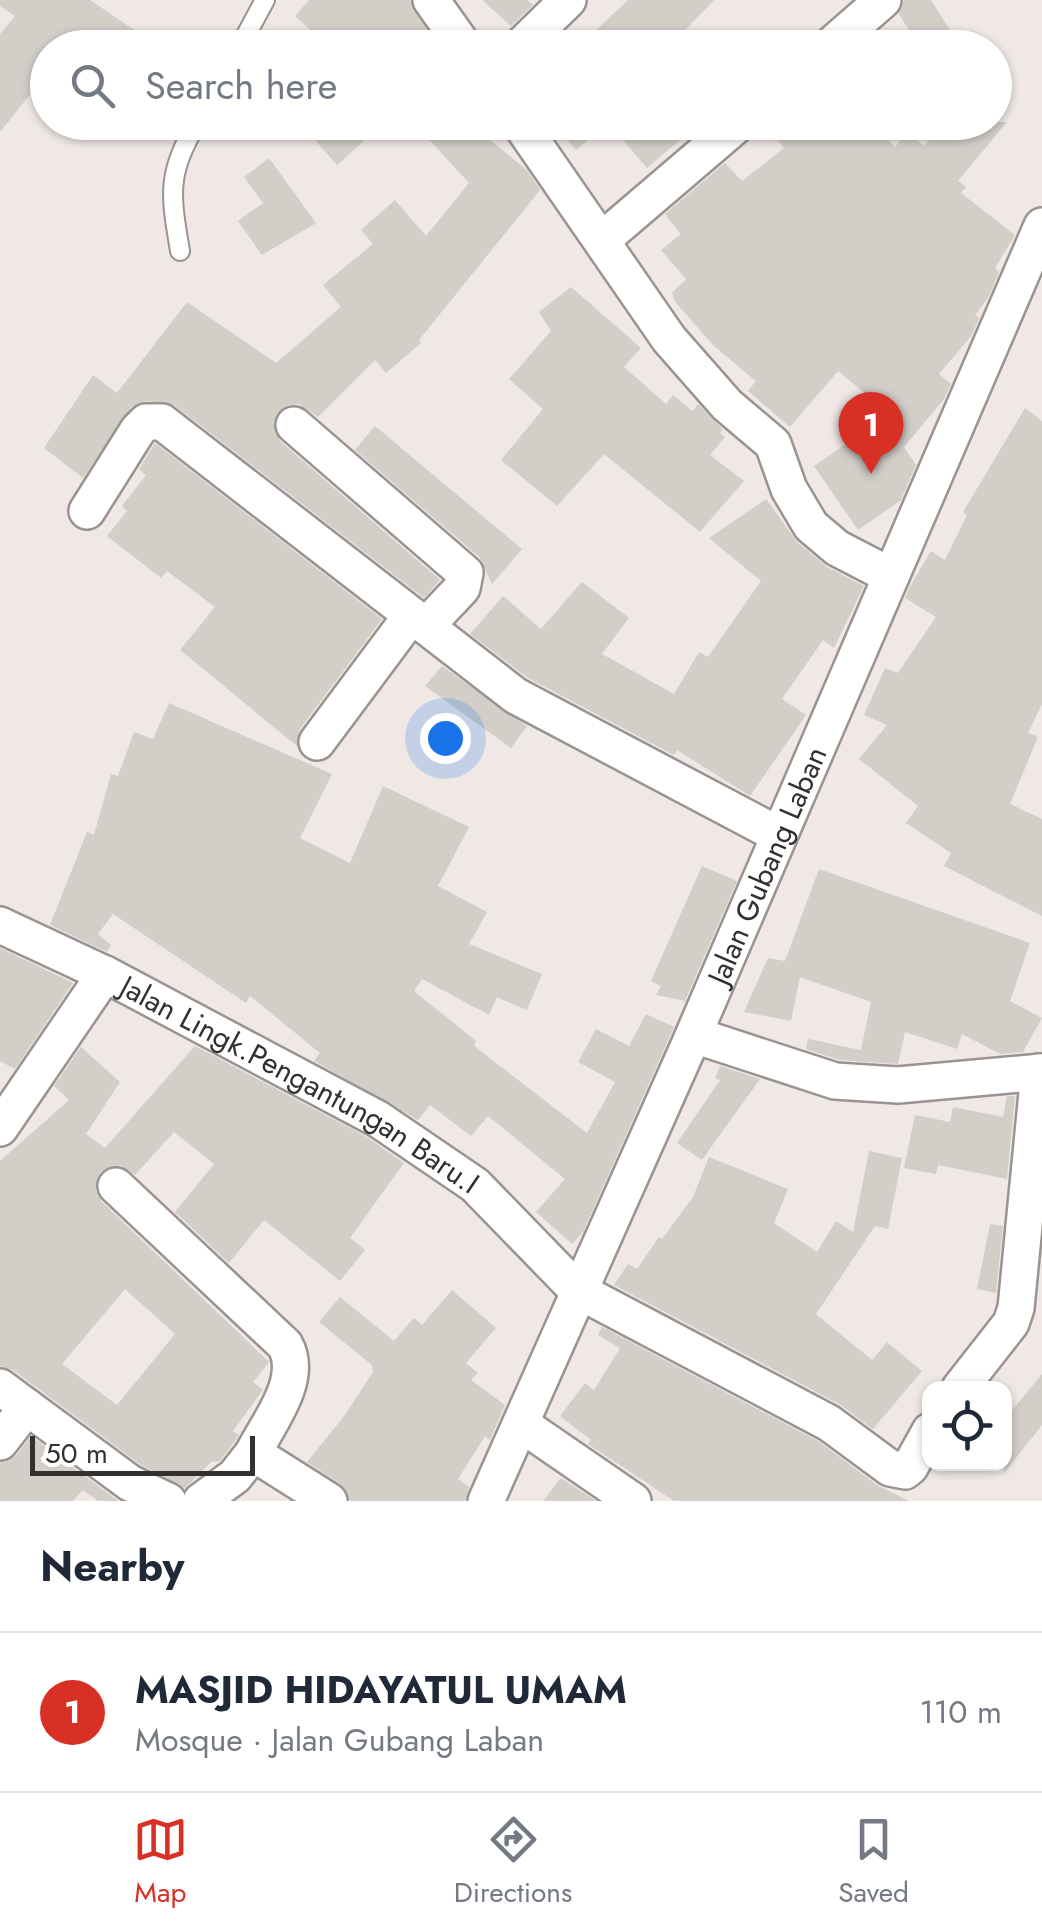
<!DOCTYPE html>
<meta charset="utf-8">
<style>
body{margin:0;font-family:Jost,sans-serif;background:#f2f2f3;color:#1f2937}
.controls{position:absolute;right:30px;bottom:30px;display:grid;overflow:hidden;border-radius:20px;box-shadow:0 2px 8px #0004}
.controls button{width:90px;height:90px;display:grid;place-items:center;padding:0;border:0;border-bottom:2px solid #e0e1e3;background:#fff;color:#1f2937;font:50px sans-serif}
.scale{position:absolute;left:30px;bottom:25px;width:225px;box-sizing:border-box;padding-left:10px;border:5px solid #33302f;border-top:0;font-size:28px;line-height:35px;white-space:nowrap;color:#33302f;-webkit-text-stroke:8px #fff;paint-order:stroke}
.you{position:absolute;left:445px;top:738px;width:35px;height:35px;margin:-25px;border:8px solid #fff;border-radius:50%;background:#1a73e8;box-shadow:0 0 0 15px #1a73e833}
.badge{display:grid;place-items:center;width:65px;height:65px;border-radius:50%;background:#d93025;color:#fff;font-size:32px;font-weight:700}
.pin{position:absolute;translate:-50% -82px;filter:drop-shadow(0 2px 5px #0008)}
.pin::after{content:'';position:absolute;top:52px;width:35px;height:30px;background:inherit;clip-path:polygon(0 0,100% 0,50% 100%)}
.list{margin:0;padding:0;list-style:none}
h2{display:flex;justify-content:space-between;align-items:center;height:130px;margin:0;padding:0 40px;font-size:42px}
h2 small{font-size:32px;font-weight:400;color:#747a83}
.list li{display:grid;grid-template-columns:65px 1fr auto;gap:30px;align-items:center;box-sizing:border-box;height:160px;padding:0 40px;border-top:2px solid #e0e1e3}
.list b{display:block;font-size:38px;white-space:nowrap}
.list p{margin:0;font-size:32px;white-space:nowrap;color:#747a83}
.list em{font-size:32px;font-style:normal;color:#747a83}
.icon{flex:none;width:55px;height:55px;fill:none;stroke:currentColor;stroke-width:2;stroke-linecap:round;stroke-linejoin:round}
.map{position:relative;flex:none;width:1042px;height:1501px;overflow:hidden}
.search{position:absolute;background:#fff;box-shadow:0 2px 8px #0004;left:30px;right:30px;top:30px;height:110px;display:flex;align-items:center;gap:25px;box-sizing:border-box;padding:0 35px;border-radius:55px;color:#747a83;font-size:38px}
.sheet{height:290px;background:#fff}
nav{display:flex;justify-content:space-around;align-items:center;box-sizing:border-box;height:140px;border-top:2px solid #e0e1e3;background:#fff;font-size:28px;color:#747a83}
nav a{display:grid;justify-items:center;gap:5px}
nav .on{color:#d93025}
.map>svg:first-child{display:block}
</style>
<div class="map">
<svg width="1042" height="1501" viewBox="0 0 1042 1501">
<rect width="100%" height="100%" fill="#efe8e5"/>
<path fill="#d2cec8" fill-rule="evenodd" d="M0,0H90L161,48H48V72L0,132V34L15,16L0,6Z
M309,0H410L439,48H330L295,16Z
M482,0H527L533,5L511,26Z
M628,0H714L668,48H604L592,34Z
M904,0H931L955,38L940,48H920L899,14Z
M299,122H385L337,165Z
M413,122H468L527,170L540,190L419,340L421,343L386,373L375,360L318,417L299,404L288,405L273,422L280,441L440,580L424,598L174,405L146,401L131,407L83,478L44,448L93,375L117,393L187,302L276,363L341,307L323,285L373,244L361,230L395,200L426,236L469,183Z
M552,122H701L647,168L608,123L576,150Z
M763,122H873L895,147L908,132L924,146L943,122H1007L958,181L966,187L961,193L1015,235L995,268L999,272L988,298L975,315L979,318L972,335L939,374L951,384L944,399L904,447L916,465L901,500L858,530L814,466L890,414L838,371L790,427L748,391L756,381L714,346L676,303L672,293L686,279L661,250L681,234L665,214L725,163L742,181L784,148Z
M269,158L316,223L262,255L238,221L263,203L244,177Z
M571,287L641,348L624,367L666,404L673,395L692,411L698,404L723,430L720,433L725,437L710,455L744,481L700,532L604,454L557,506L501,460L543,409L509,379L551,331L539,312Z
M1025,408L1042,421V704L1028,733L1038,737L1010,804L1042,819V916L944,866L951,853L906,823L918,806L859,759L887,725L864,715L885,668L898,673L936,617L905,598L909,588L931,551L945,560L967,515L963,512Z
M375,426L522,549L492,584L479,557L355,450Z
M155,443L382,619L300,729L297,746L180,650L215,607L167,571L161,578L107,536L127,511L122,506L146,475L139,469Z
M766,499L797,542L827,567L864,586L834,648L823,640L782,699L806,715L750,796L677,750L674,755L528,678L470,634L503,596L541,629L582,582L629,618L602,654L674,694L699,652L708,657L761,581L709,538Z
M442,666L527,726L511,748L425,686Z
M169,703L332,774L300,838L350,863L383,786L469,827L438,886L487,912L469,944L542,974L527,1010L497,997L489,1015L422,979L414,991L476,1041L474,1046L587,1133L615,1082L578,1062L596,1029L629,1046L646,1014L674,1027L583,1232L572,1244L536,1212L565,1179L488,1116L471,1136L430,1105L418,1120L314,1061L320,1053L250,996L246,1003L113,914L98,934L111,945L107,952L50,925L87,832L94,835L111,774L118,776L134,732L153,739Z
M702,866L737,881L685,1001L656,995L661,986L651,981Z
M819,869L1030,943L1010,1001L1042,1018L1023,1052L1000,1054L962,1034L957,1049L905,1032L898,1064L839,1060L806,1049L808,1039L861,1050L871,1002L800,977L791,1021L744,1012L768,958L785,961Z
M0,948L73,983L15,1069L0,1061Z
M195,1046L367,1137L404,1163L350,1238L365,1250L340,1281L264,1220L229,1263L175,1212L214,1164L174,1132L135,1175L120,1165L100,1172L96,1191L101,1201L269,1362L253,1382L263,1390L233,1431L239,1435L235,1441L220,1461L211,1462L185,1488L141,1465L13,1370L0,1366V1161L69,1100L54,1086L81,1047L120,1082L86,1134L105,1148ZM125,1289L175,1334L117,1405L62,1364Z
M720,1066L760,1079L702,1160L677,1143L720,1080L715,1078Z
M1007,1096H1015L1007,1179L938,1165L936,1174L904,1168L915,1115L950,1122L953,1107L1003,1117Z
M869,1151L902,1158L888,1229L875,1226L816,1314L872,1360L887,1342L922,1371L873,1429L839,1404L614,1285L628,1264L637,1269L659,1237L662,1239L693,1197L709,1157L788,1189L774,1223L817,1252L836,1221L853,1232Z
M990,1224L1003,1226L996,1293L977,1289Z
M452,1290L496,1328L466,1363L478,1373L471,1380L505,1405L490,1440L485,1436L458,1479L469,1487L465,1501H350L341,1484L307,1462L345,1415L373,1372L372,1365L319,1322L340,1297L394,1341L414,1318L422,1325Z
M602,1327L818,1441L877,1485L909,1501H674L588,1444L591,1440L560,1416L585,1383L594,1390L620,1348L598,1335Z
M1042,1374V1425L1004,1473V1420Z
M31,1436L117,1500L119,1501H98L83,1490L73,1501H0V1463L16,1456Z
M561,1478L596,1501H543Z"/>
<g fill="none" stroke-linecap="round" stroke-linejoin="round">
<g stroke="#9a9390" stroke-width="22">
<path id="service" d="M239,48L265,0
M180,251C170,192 167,175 197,122"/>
</g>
<g stroke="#9a9390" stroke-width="40">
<g id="minor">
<path d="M431,0L465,48"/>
<path d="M519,48L568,0"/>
<path d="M828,48L883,0"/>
<path d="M519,122L669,339L727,405L773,444L789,489L811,526L837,548L891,576"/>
<path d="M602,240L740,122"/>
<path d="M294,425L465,573L462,588L426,626"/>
<path d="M87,511L138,430L146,422H162L516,696L777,834"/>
<path d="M317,742L411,616"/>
<path id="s1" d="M0,925L105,974L378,1119L475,1185L577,1290L829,1423L890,1468L905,1471L910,1467L930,1431"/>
<path d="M694,1035L835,1081L898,1085L1042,1072"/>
<path d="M0,1128L105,974"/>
<path d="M116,1186L285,1345C304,1379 269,1422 253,1453L329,1501"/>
<path d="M0,1387L130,1483L168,1501"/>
<path d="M960,1388L1011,1323L1016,1308L1039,1072"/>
<path d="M521,1424L633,1501"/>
<path d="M0,1442L27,1407"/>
<path d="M201,1501L235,1476L253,1453"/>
<path id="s2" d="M486,1501L690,1043L1042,226"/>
</g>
</g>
<use href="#service" stroke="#fff" stroke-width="18"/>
<use href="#minor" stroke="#fff" stroke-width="35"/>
</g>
<g text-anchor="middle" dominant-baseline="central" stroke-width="10" stroke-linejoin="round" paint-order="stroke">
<g font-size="30" fill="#33302f" stroke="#fff">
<text stroke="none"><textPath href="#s2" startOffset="695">Jalan Gubang Laban</textPath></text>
<text stroke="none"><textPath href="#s1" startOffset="340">Jalan Lingk.Pengantungan Baru.I</textPath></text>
</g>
</g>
</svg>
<div class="controls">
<button><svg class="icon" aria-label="locate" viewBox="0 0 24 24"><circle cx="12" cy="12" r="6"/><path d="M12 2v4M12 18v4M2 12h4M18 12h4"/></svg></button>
</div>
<div class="scale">50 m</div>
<div class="you"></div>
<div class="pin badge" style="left:871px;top:474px">1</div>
<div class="search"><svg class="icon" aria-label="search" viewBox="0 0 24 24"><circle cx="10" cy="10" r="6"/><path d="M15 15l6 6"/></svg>Search here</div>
</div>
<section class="sheet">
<h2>Nearby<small></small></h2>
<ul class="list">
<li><span class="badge">1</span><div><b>MASJID HIDAYATUL UMAM</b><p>Mosque · Jalan Gubang Laban</p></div><em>110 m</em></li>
</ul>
</section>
<nav>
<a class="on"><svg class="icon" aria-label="map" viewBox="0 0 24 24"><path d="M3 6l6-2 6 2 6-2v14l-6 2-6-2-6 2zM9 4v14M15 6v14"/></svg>Map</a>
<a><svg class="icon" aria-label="directions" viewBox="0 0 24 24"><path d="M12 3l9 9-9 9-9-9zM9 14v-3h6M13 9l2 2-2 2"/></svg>Directions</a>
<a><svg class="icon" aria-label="saved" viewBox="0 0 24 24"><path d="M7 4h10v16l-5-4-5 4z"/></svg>Saved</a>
</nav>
